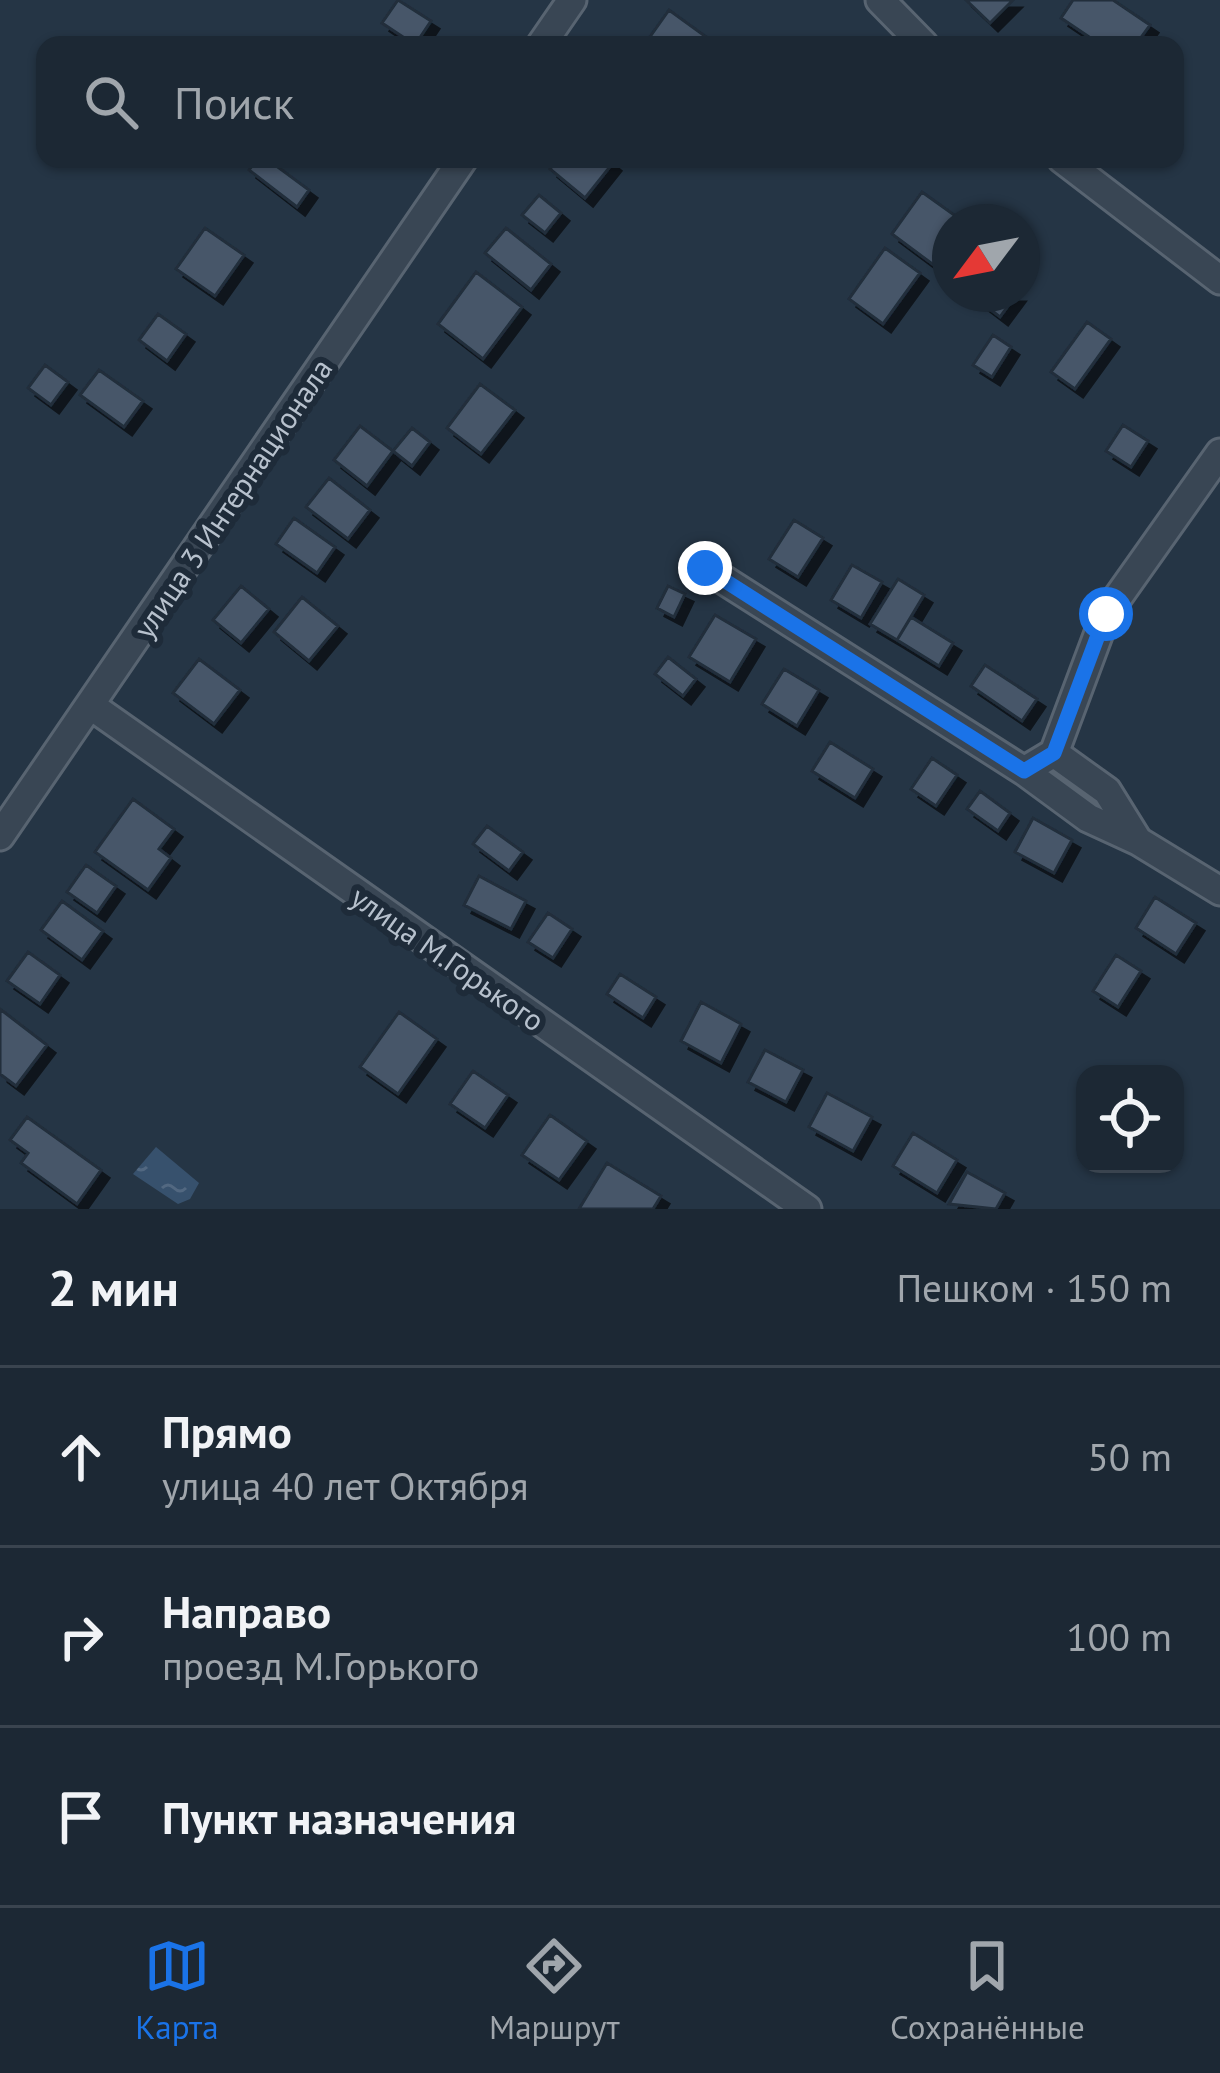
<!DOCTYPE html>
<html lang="ru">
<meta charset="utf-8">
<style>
body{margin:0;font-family:"PT Sans",sans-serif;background:#293440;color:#f1f3f6}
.controls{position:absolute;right:36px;bottom:36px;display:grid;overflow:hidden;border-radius:24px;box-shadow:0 3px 9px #0004}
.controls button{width:108px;height:108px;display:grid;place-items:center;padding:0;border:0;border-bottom:3px solid #3a444f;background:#1c2834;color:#f1f3f6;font:60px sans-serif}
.compass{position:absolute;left:932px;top:204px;width:108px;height:108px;border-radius:50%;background:#1c2834;box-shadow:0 3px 9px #0004;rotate:238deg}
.stop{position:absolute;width:36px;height:36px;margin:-27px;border:9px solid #1a73e8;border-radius:50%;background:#fff}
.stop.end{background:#1a73e8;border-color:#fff;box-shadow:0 3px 12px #0008}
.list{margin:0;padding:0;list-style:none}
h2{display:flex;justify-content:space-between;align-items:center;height:156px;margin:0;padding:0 48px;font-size:51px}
h2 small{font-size:39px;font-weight:400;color:#a0a6ac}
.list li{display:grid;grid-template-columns:78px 1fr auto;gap:36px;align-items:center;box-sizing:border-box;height:180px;padding:0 48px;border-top:3px solid #3a444f}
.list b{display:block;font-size:45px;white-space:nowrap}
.list p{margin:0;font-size:39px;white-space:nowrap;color:#a0a6ac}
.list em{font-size:39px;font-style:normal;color:#a0a6ac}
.icon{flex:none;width:66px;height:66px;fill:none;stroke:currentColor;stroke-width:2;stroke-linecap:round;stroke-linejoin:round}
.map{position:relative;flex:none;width:1220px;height:1209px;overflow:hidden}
.search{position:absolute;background:#1c2834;box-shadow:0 3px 9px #0004;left:36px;right:36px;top:36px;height:132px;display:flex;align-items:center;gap:30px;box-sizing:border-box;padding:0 42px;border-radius:24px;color:#a0a6ac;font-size:45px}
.sheet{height:696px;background:#1c2834}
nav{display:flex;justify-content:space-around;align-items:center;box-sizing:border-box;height:168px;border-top:3px solid #3a444f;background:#1c2834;font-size:33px;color:#a0a6ac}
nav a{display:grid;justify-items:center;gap:6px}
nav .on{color:#1a73e8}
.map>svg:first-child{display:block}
</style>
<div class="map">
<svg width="1220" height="1209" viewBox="0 0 1220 1209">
<defs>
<pattern id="water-ripples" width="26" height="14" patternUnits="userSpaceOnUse" patternTransform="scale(3)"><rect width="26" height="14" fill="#37516d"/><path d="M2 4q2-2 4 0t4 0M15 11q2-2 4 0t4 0" fill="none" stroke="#526881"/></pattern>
<filter id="shadow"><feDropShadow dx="8" dy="8" stdDeviation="0" flood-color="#0009"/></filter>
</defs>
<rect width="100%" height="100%" fill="#253545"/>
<path fill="url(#water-ripples)" d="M156,1147L199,1183L190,1199L178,1204L133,1174Z"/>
<path fill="#465769" stroke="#202d3b" stroke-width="3" filter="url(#shadow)" d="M398,0L431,21L415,45L382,23Z
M966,0H1013L990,23Z
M1073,0H1113L1150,25L1140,39L1148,45H1101L1061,18Z
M669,10L709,39L704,45L647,41Z
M257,159H267L309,190L297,207L249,170Z
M558,159H608L613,163L585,198L550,169Z
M922,192L964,222H950V245L935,266L892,234Z
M539,195L561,213L545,233L522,215Z
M205,228L244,255L215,296L176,269Z
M506,228L551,264L531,290L485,253Z
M885,248L920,273L883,324L849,299Z
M476,272L522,307L483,359L438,324Z
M970,294H1017L1000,317Z
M158,314L186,334L167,361L139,340Z
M1087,322L1111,339L1075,389L1051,372Z
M993,335L1011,347L992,377L973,365Z
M45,365L68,382L51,405L28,388Z
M99,370L143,401L124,427L80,395Z
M480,384L515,410L481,454L447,428Z
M1123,425L1148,441L1131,467L1106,451Z
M360,426L393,451L367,486L334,460Z
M412,428L430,442L412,466L393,451Z
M329,478L370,510L348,539L306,507Z
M294,518L335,547L317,573L276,544Z
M794,520L823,538L798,577L769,559Z
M852,565L882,582L861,618L831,600Z
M898,579L924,595L897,640L870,624Z
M241,586L269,609L241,643L213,620Z
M668,586L685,594L674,617L657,608Z
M302,597L338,626L309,661L274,632Z
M715,615L756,639L730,682L689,657Z
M911,617L953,643L939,666L897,640Z
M668,657L696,679L683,696L655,674Z
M199,659L240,690L214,724L173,693Z
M985,665L1037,699L1022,721L971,686Z
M784,669L819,690L797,726L762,704Z
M830,742L873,769L855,798L812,771Z
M932,758L957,775L936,806L911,789Z
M980,791L1010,813L998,831L967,809Z
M133,799L174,829L159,849L171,858L148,890L95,852Z
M1033,818L1072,840L1054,873L1015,852Z
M487,826L523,852L509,871L473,844Z
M86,865L116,886L97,913L67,892Z
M479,876L526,901L511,929L464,905Z
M1155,897L1196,923L1176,954L1136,928Z
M62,901L103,931L82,960L41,930Z
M548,913L572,929L553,958L528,942Z
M28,952L60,975L40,1004L7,981Z
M1116,955L1141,971L1118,1007L1093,991Z
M620,974L656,997L643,1018L607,994Z
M701,1002L741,1024L721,1063L681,1041Z
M0,1009L47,1045L16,1086L0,1074Z
M399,1012L437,1039L398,1094L360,1067Z
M765,1050L803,1070L786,1102L748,1082Z
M473,1071L508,1095L485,1128L450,1104Z
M827,1093L872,1117L853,1151L809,1127Z
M550,1115L587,1141L559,1180L522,1155Z
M27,1117L101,1170L77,1204L21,1163L28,1153L10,1140Z
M913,1133L957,1160L937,1193L893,1166Z
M607,1163L661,1196L653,1209H579Z
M967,1172L1005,1193L996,1209L949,1204Z"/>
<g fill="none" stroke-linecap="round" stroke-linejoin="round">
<g stroke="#586471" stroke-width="33">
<path id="minor" d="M880,0L924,45
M541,45L572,0
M1062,159L1220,280
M705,568L1024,771L1054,753L1107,791L1138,841L1220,891
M90,705L807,1209
M1054,753L1106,614L1220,453
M1024,771L1088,818L1138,841
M0,836L463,159"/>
</g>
<use href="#minor" stroke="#394654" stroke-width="27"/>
</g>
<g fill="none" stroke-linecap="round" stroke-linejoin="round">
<path stroke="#1a73e8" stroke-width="15" d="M705,568L1024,771L1054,753L1106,614"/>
</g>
<g text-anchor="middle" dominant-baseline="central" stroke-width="12" stroke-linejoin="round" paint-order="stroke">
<g font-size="30" fill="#b7c1cd" stroke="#1e2b39">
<text transform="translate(232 498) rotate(-56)">улица 3 Интернационала</text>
<text transform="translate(448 958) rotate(35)">улица М.Горького</text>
</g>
</g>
</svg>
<div class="controls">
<button><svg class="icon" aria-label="locate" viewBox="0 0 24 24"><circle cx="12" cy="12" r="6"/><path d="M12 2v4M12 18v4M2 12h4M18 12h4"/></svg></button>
</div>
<svg class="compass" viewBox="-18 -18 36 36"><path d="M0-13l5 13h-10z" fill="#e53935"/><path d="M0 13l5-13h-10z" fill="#a0a6ac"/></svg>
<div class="stop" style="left:1106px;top:614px"></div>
<div class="stop end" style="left:705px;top:568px"></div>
<div class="search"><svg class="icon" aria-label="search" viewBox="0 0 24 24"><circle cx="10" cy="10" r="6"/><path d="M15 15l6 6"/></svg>Поиск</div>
</div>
<section class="sheet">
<h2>2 мин<small>Пешком · 150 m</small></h2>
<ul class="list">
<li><svg class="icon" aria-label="ahead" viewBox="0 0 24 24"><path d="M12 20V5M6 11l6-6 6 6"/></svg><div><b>Прямо</b><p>улица 40 лет Октября</p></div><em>50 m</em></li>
<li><svg class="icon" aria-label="right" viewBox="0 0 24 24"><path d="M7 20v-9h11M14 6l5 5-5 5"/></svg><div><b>Направо</b><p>проезд М.Горького</p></div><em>100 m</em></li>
<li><svg class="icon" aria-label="arrive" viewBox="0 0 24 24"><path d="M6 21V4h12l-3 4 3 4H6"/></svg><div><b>Пункт назначения</b></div></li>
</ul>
</section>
<nav>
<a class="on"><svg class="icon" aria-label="map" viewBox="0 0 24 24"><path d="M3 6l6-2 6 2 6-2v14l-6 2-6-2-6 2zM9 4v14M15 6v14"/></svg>Карта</a>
<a><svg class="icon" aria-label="directions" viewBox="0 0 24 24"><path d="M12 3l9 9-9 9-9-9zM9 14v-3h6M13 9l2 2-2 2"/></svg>Маршрут</a>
<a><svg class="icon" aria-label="saved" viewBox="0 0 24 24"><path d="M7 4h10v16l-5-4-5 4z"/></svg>Сохранённые</a>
</nav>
